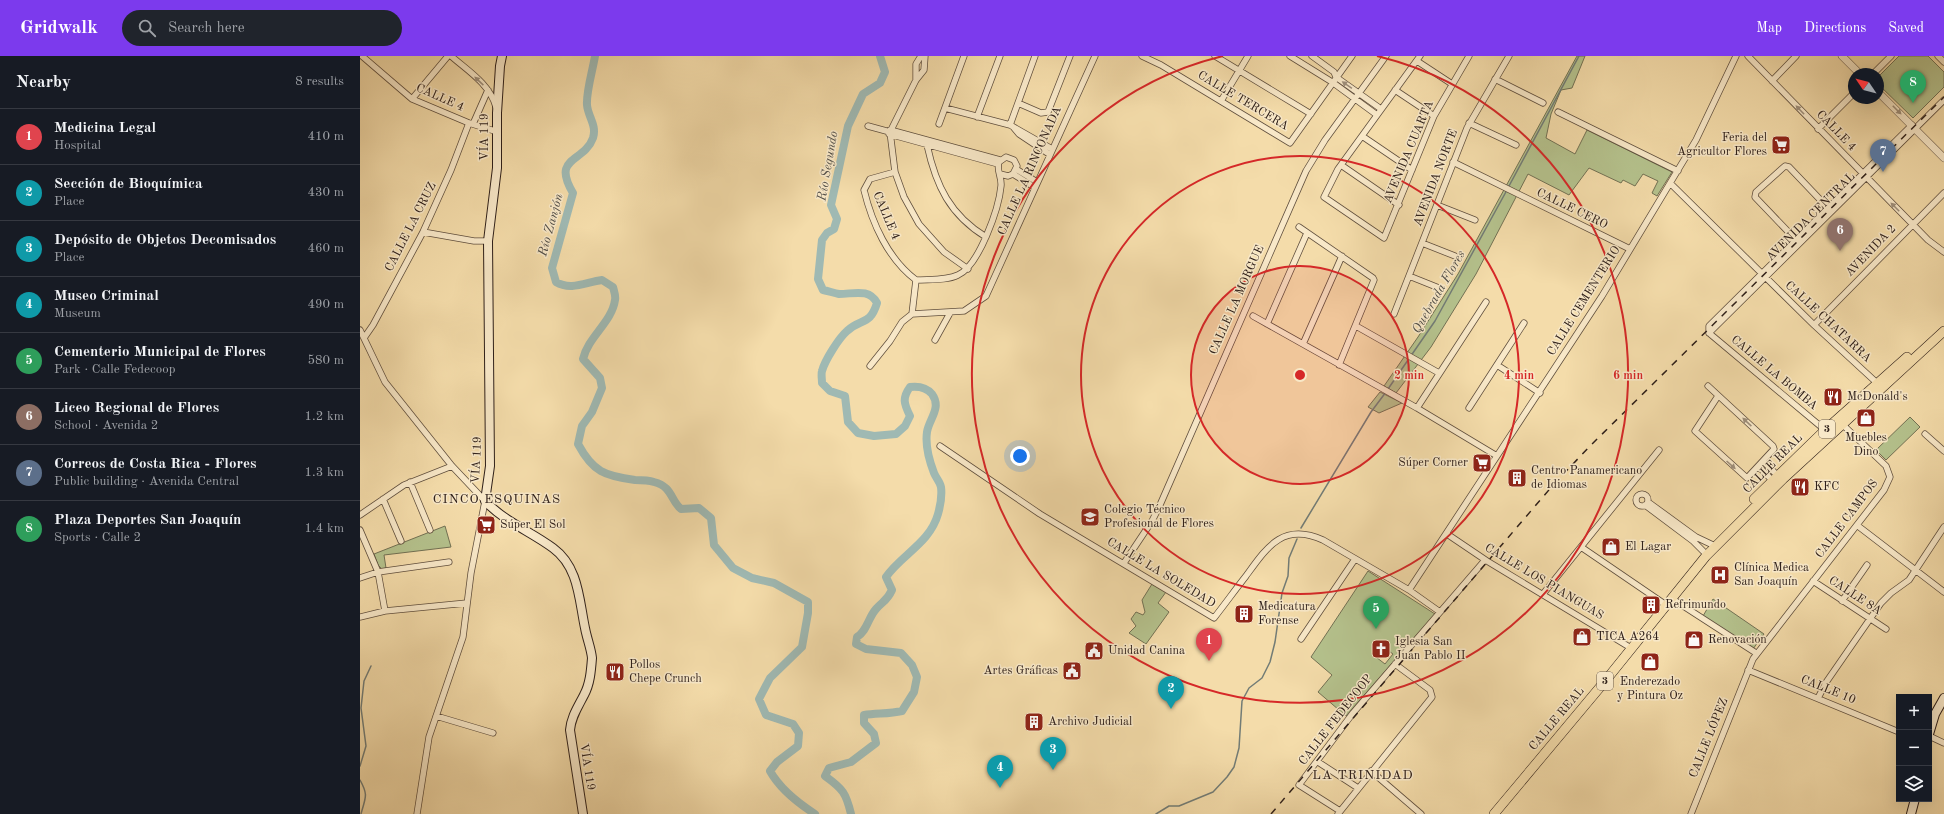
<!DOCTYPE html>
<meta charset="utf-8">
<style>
body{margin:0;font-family:"Old Standard TT",serif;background:#20242c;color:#f1f3f6}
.controls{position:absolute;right:12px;bottom:12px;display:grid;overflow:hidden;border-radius:0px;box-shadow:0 4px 16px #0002}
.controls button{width:36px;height:36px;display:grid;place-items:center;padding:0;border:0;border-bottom:1px solid #363941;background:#171b24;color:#f1f3f6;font:20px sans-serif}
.compass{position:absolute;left:1488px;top:12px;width:36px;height:36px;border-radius:50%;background:#171b24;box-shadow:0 4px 16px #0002;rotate:305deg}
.you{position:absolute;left:660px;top:400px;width:14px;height:14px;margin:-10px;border:3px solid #fff;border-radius:50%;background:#1a73e8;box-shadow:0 0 0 6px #1a73e833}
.badge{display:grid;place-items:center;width:26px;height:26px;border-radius:50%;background:#7c3aed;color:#fff;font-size:13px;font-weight:700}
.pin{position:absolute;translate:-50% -33px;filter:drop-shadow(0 1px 2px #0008)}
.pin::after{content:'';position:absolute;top:21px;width:14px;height:12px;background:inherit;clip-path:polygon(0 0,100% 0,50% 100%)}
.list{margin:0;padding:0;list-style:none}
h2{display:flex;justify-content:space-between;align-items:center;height:52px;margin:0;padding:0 16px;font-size:17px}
h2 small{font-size:13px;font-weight:400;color:#9ea1a6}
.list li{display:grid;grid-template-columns:26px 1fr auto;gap:12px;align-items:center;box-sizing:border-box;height:56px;padding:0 16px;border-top:1px solid #363941}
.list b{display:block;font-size:15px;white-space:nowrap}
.list p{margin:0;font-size:13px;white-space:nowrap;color:#9ea1a6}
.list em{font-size:13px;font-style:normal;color:#9ea1a6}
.icon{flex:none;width:22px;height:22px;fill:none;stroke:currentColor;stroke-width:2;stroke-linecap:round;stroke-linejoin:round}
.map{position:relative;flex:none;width:1584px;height:758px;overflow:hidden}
header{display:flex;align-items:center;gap:24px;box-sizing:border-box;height:56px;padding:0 20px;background:#7c3aed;color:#fff}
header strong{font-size:19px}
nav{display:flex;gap:22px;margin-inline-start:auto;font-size:14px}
.search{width:280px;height:36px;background:#20242c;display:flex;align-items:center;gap:10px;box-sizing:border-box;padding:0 14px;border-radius:22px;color:#9ea1a6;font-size:15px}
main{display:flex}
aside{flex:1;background:#171b24}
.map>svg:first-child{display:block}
</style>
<header>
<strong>Gridwalk</strong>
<div class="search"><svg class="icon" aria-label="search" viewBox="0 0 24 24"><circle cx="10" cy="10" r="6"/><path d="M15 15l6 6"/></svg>Search here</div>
<nav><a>Map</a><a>Directions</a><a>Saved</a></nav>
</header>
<main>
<aside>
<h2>Nearby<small>8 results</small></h2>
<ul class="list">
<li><span class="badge" style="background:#e0444e">1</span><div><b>Medicina Legal</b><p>Hospital</p></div><em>410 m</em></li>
<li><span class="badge" style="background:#0f9aa8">2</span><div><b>Sección de Bioquímica</b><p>Place</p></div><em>430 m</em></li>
<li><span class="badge" style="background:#0f9aa8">3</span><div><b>Depósito de Objetos Decomisados</b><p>Place</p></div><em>460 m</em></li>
<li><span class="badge" style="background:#0f9aa8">4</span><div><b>Museo Criminal</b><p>Museum</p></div><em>490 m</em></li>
<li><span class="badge" style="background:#2e9e5b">5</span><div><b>Cementerio Municipal de Flores</b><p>Park · Calle Fedecoop</p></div><em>580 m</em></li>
<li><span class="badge" style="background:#8d6e63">6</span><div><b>Liceo Regional de Flores</b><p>School · Avenida 2</p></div><em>1.2 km</em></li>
<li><span class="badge" style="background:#5c6f8a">7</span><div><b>Correos de Costa Rica - Flores</b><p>Public building · Avenida Central</p></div><em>1.3 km</em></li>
<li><span class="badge" style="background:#2e9e5b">8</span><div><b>Plaza Deportes San Joaquín</b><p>Sports · Calle 2</p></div><em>1.4 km</em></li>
</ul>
</aside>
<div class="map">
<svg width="1584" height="758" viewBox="0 0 1584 758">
<rect width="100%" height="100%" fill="#f4dcaa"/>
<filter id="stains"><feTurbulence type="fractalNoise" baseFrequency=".005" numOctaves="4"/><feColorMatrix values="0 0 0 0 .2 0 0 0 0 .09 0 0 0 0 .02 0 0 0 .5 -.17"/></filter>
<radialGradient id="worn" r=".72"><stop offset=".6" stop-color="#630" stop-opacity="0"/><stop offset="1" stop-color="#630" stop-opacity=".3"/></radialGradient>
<path fill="#b5c28d" stroke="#727154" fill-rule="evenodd" d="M1217,0H1225L1212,32L1201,34L1191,58L1186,82L1215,98L1227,74L1312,116L1297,140L1292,137L1298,125L1283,118L1275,130L1263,124L1261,127L1229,112L1209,139L1168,118L1116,218L1071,291L1036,337L1024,330L1058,281L1098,218Z
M1539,0H1568L1584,16V31L1553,62L1518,28V21Z
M1020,336L1042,347L1019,357L1008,351Z
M1550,361L1560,371L1526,404L1516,394Z
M85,470L91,491L24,499L26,512L22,513L18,509L14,498Z
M1008,515L1075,558L986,660L958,636L972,619L951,601ZM1019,588L1033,598L1025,608L1012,598Z
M792,528L806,536L798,547L809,556L786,588L769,577L776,570L771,563L776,556L783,559L785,556L782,544Z
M1353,543L1404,578L1393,593L1343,560Z"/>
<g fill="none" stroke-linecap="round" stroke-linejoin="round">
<path stroke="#727c76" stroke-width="1.5" d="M1149,130L1219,0
M1028,333L1075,265L1147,134
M941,472L1011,356L1026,336
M0,710L6,690L1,652L4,625L11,610
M0,724C9,740 5,742 1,758
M796,758L809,750H819L853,736L867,721L874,711L879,692L882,645L889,632L902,622L910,606L915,586L922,537L928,520L929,502L937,483"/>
<path stroke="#9fb9b3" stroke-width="8" d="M235,0C233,13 226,36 227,49C228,61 237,69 233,82C224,107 191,100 213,137L192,212L196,226C211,235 226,226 242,224L253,231C254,235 256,240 255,244C252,266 228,281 223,303L240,322L242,332L232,356L222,370L218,388C233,416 245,420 275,424C281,424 288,424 294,426C313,431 310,444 321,453L339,452L351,462L354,489L373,512L392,522L414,527L448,546V557L442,591L410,622L399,643L406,659L433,668L439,677L438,690L417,706L410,715C420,733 438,747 455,758
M491,758C486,737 483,733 465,720L469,712L491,706L516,687L514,678L504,667V659C517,657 529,658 542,655L554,636L557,621L552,609L541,597L506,593L496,588L497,581C507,575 508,562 516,553C523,545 527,545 532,534L526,521C541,499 570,487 578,458C580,451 582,439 581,431C580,426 576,422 574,417C569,404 565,390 567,376C569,363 582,352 572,338C566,331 558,330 550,331C542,342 544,348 550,360L545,370L536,378L514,380L498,377L488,366L485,340L470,335L462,327C462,323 461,318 462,315C465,304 479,282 487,275C501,262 510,270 517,247C509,232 494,238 479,238C474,237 468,235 463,234L458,223L462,184L467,177L474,173L477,163L471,149L488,70L503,38L520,27L525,16L520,0"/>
<g stroke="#604f3e" stroke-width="7">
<path id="minor" d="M2,0L52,43L109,67L138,76
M91,0C107,14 130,28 136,51
M565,0L564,14L556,24L530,76L535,116L544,141L559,168L584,196L608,213
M782,0L801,9L930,87L992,0
M855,0L951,58
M930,0L972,26L1017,59
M952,0L974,16L976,21L1021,53
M1060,0L978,113L964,141L1024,182L1074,60L1109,0
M1388,0L1568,184L1584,196
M1578,0L1584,6
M1057,5L1092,28
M1513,18L1531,0
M1135,23L1183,47
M556,24V8L561,0
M1412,25L1436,0
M1035,34L1074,60
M52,43L88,0
M861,45L888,0
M658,47L681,57L688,56L710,0
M585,52L650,69L692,93
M1198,56L1318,115
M617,61L640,0
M1109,67L1156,89
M113,68L128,34
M579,68L604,0
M650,69L675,0
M508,70L530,76
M654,72L659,78L689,98
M1458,73L1494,37
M530,74L640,104
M529,78L638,108
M1002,80L1052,114
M567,89C576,130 590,159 626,181
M1093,106L1270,193
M981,109L1039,149
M656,113L677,126
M535,116L510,123L504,134C512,167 528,203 556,224
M653,118L674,131
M1310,127L1454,269L1517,327
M1077,149L1115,164
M939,171L1013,222L1014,224L979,309
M63,176L114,185H128
M1438,186L1395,141L1396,136L1425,110L1429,111L1470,154
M1062,187L1095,200
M1049,220L1079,232
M556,224C569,223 586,225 598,219C619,210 639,152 641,130C642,121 636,114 639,106L646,101L654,104L657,110L653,118L648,120L640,118
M552,258L556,224
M1034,258L1107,72L1149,0
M893,260L1057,352L1137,400
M907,268L947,177
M1454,269L1584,137
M996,270L1079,317
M0,274L25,326L92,410L125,445L111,517L103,581L69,681L57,758
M1349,277L1584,44
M1349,277V270L1552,69
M1349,277L1465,374
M4,282L13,269L63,176L91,114L109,67
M575,284L590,257
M943,288L982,200
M1137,309L1180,337
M510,310L530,285L542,266L552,258L604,255L626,240L735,0
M1348,330L1413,390L1414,393L1387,422L1335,375L1358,340
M1057,352L1126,246
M1109,352L1164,267
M1565,378L1584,395
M580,390L680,458L854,562C865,548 875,534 886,520C907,491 923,466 963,484L1049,534L1080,556
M1404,406L1417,419
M1399,411L1412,424
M50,426L70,474
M1276 444a6 6 0 1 1 12 0a6 6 0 1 1-12 0Z
M23,443L41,485
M1288,446L1336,481L1355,490
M1285,449L1333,485L1347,499
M0,459L44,429L92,410
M1498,470L1584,536
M0,474L18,516L25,555
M1087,478L1127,505L1271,592
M1221,491L1306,549
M764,507L792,465L800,449L946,115L965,84L1026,0
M0,522L18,516L89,506
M1453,525L1526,573
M1049,534L1242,240L1336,84L1376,0
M1183,538L1299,394
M1311,542L1396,597
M1482,545L1507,509
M0,561L25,555L107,547
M941,583L995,503
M1388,614L1539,676
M1458,642L1467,625L1521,547L1531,537L1549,524L1584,471
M76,660L133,677
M1569,680L1584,687
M958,706L998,732
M1011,715L1061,758
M980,755L939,729L993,657L1125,504
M978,758L1072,641L1070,634L1035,608
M1331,758L1393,603L1524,434L1530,421L1526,410L1482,368"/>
</g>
<g stroke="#604f3e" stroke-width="8">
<path id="tertiary" d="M1482,0L1500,18
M1518,36L1584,102"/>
</g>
<g stroke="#2f201a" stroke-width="10">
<path id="secondary" d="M142,0L140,10L137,57V112L128,185L130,410L125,445C145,466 170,475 193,492C219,511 219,544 225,572C227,583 231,592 232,602C231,615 230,628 224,639C218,651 211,661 210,674L223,758
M1569,678L1575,658L1584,642
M1551,758L1555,743"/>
</g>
<g stroke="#2f201a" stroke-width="10">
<path id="primary" d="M1394,443L1465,374L1547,301
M1134,758L1246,624L1346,500L1423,423L1584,275"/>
</g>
<use href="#minor" stroke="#f8e8c8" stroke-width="5.5"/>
<use href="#tertiary" stroke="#f8e8c8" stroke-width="7"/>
<use href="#secondary" stroke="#f8e8c8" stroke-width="8"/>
<use href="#primary" stroke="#f4dcaa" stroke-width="9"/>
<path stroke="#2f201a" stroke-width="1.5" stroke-dasharray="7 7" stroke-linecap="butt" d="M911,758L1194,428L1230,390L1584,41"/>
</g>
<defs><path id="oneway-solid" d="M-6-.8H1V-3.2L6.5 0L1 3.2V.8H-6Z"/></defs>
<g fill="#9e8e7a">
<use href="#oneway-solid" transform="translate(119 25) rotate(-137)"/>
<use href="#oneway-solid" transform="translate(987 29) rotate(-145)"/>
<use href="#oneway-solid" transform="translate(1440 54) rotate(-134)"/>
<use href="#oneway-solid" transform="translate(1537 54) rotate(45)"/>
<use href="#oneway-solid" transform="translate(1535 151) rotate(-135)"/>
<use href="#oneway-solid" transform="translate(1387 366) rotate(-137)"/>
<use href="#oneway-solid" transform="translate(1371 409) rotate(42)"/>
</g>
<circle cx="940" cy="319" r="109" fill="#d62828" fill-opacity=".12"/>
<g fill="none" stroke="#d62828" stroke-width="2">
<circle cx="940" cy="319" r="109"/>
<circle cx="940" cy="319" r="219"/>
<path d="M1017 0A328 328 0 1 1 863 0"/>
</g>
<defs>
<g id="supermarket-square" transform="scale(1)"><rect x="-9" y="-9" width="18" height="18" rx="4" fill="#8f2418" stroke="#f8e8c8"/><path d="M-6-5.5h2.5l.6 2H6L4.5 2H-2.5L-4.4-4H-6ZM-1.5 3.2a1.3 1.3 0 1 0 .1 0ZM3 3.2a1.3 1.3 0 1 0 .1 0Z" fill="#fff"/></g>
<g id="restaurant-square" transform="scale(1)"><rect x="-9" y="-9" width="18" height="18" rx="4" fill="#8f2418" stroke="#f8e8c8"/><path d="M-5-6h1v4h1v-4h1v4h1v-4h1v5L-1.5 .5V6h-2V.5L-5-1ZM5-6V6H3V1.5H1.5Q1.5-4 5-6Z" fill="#fff"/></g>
<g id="shop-square" transform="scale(1)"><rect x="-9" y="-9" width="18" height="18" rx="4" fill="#8f2418" stroke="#f8e8c8"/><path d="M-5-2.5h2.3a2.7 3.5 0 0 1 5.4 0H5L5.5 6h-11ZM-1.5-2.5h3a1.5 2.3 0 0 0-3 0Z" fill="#fff"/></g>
<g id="building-square" transform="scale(1)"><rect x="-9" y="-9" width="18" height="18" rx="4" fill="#8f2418" stroke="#f8e8c8"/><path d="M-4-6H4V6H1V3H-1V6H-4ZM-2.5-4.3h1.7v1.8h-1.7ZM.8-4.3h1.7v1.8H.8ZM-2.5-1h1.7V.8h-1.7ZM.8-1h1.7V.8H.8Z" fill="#fff"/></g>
<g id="school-square" transform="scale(1)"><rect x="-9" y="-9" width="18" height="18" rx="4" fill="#8f2418" stroke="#f8e8c8"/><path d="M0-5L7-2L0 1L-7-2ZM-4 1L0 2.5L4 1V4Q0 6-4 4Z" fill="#fff"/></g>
<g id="hospital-square" transform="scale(1)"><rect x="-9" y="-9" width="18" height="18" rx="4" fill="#8f2418" stroke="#f8e8c8"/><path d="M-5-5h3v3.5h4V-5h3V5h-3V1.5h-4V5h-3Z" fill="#fff"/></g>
<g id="church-square" transform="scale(1)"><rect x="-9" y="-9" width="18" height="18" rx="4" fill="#8f2418" stroke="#f8e8c8"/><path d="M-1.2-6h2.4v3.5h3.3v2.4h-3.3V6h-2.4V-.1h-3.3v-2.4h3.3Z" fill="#fff"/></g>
<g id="civic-square" transform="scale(1)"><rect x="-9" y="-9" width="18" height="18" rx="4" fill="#8f2418" stroke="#f8e8c8"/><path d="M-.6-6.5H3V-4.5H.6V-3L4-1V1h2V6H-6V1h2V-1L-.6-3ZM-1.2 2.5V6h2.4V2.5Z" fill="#fff"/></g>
</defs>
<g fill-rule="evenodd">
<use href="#supermarket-square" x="1421" y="89"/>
<use href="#restaurant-square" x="1473" y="341"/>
<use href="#shop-square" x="1506" y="362"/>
<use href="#supermarket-square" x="1122" y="407"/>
<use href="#building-square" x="1157" y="422"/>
<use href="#restaurant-square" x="1440" y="431"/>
<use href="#school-square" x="730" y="461"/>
<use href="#supermarket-square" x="126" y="469"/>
<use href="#shop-square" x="1251" y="491"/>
<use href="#hospital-square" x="1360" y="519"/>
<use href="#building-square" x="1291" y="549"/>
<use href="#building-square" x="884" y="558"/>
<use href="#shop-square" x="1222" y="581"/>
<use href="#shop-square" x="1334" y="584"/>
<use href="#church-square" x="1021" y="593"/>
<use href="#civic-square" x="734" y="595"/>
<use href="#shop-square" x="1290" y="606"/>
<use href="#civic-square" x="712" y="615"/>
<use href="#restaurant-square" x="255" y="616"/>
<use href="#building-square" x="674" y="666"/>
</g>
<g text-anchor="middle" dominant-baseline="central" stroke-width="3" stroke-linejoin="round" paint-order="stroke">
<g fill="#f8e8c8" stroke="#6b5c4e" stroke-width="1">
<rect x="1459" y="364" width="16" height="18" rx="3"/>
<rect x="1237" y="616" width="16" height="18" rx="3"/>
</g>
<g font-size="11" font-weight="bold" fill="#2f201a">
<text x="1467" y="373">3</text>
<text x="1245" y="625">3</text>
</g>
<g font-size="12" fill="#2f201a" stroke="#f8e8c8">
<text transform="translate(80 42) rotate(24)">CALLE 4</text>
<text transform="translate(883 45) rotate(31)">CALLE TERCERA</text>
<text transform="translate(1476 75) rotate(46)">CALLE 4</text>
<text transform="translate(125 81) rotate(-90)">VÍA 119</text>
<text transform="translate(1049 96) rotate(-67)">AVENIDA CUARTA</text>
<text transform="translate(670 115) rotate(-66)">CALLE LA RINCONADA</text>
<text transform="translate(1076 122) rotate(-69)">AVENIDA NORTE</text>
<text transform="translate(1212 153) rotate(26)">CALLE CERO</text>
<text transform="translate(526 160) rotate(67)">CALLE 4</text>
<text transform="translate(1451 161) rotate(-45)">AVENIDA CENTRAL</text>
<text transform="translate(51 171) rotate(-63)">CALLE LA CRUZ</text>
<text transform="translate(1511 195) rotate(-46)">AVENIDA 2</text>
<text transform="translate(877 244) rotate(-66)">CALLE LA MORGUE</text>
<text transform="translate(1224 245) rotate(-58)">CALLE CEMENTERIO</text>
<text transform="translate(1468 266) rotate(43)">CALLE CHATARRA</text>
<text transform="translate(1414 317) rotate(40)">CALLE LA BOMBA</text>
<text transform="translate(117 404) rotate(-87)">VÍA 119</text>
<text transform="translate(1413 408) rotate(-45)">CALLE REAL</text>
<text transform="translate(1487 463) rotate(-53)">CALLE CAMPOS</text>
<text transform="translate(801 517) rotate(31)">CALLE LA SOLEDAD</text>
<text transform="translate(1184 526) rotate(31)">CALLE LOS PIANGUAS</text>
<text transform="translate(1495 540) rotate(33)">CALLE 8A</text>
<text transform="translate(1468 634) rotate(22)">CALLE 10</text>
<text transform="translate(1197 663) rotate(-50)">CALLE REAL</text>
<text transform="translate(976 664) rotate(-52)">CALLE FEDECOOP</text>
<text transform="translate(1349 682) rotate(-68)">CALLE LÓPEZ</text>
<text transform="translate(227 711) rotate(81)">VÍA 119</text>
</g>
<g font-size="12" fill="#2f201a" stroke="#f8e8c8" text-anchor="start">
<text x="1407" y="82" text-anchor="end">Feria del<tspan x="1407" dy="14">Agricultor Flores</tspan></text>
<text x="1487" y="341">McDonald's</text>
<text x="1506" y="382" text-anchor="middle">Muebles<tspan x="1506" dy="14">Dino</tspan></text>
<text x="1108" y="407" text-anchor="end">Súper Corner</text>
<text x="1171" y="415">Centro Panamericano<tspan x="1171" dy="14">de Idiomas</tspan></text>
<text x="1454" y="431">KFC</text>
<text x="744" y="454">Colegio Técnico<tspan x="744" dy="14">Profesional de Flores</tspan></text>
<text x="140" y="469">Súper El Sol</text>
<text x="1265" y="491">El Lagar</text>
<text x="1374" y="512">Clínica Medica<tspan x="1374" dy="14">San Joaquín</tspan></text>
<text x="1305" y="549">Refrimundo</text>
<text x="898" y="551">Medicatura<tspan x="898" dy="14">Forense</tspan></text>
<text x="1236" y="581">TICA A264</text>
<text x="1348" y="584">Renovación</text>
<text x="1035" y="586">Iglesia San<tspan x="1035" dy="14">Juan Pablo II</tspan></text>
<text x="748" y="595">Unidad Canina</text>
<text x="269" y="609">Pollos<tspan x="269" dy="14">Chepe Crunch</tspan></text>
<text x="698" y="615" text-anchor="end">Artes Gráficas</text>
<text x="1290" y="626" text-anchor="middle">Enderezado<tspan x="1290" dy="14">y Pintura Oz</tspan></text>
<text x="688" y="666">Archivo Judicial</text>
</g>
<g font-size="13" font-style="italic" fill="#514e48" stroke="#f8e8c8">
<text transform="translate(468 110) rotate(-80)">Río Segundo</text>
<text transform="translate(191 169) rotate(-75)">Río Zanjón</text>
<text transform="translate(1079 236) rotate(-60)">Quebrada Flores</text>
</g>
<g font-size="13" letter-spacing="1" fill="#2f201a" stroke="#f8e8c8">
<text x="137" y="443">CINCO ESQUINAS</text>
<text x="1003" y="719">LA TRINIDAD</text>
</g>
</g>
<circle cx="940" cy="319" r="6" fill="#d62828" stroke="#f8e8c8" stroke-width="2"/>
<g font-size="12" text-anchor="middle" font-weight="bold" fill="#d62828" stroke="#f8e8c8" stroke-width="3" stroke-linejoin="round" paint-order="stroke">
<text x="1049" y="323">2 min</text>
<text x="1159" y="323">4 min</text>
<text x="1268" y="323">6 min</text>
</g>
<rect width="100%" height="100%" filter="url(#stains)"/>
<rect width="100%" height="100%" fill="url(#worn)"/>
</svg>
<div class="controls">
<button>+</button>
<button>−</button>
<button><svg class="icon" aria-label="layers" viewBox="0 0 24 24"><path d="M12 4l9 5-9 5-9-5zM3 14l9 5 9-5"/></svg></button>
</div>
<svg class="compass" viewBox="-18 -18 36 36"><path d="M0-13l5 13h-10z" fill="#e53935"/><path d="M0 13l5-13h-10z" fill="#9ea1a6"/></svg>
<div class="you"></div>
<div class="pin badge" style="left:849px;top:605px;background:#e0444e">1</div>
<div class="pin badge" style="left:811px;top:653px;background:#0f9aa8">2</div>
<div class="pin badge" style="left:693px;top:714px;background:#0f9aa8">3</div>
<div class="pin badge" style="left:640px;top:732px;background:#0f9aa8">4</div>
<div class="pin badge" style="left:1016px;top:573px;background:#2e9e5b">5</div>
<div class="pin badge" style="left:1480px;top:195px;background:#8d6e63">6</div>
<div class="pin badge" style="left:1523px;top:116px;background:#5c6f8a">7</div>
<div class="pin badge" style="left:1553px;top:47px;background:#2e9e5b">8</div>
</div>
</main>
